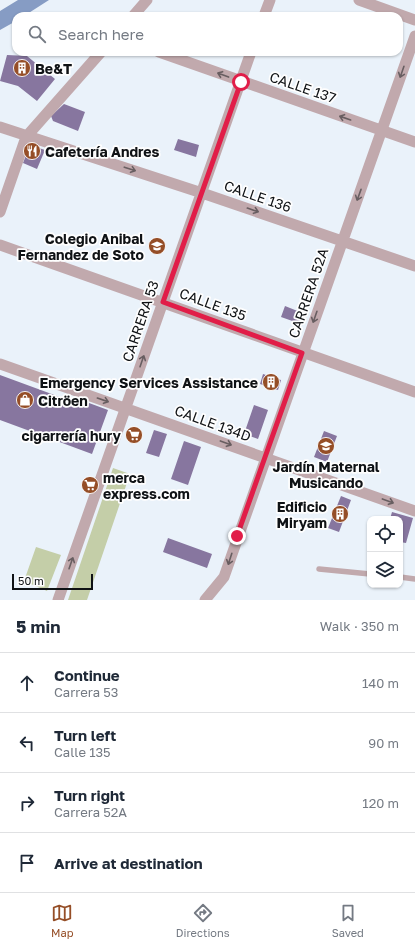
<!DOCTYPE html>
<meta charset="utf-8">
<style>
body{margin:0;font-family:"Golos Text",sans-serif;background:#f6f6f7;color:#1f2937}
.controls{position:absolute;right:12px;bottom:12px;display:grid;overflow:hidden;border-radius:8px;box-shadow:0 1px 3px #0004}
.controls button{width:36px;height:36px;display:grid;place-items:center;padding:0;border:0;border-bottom:1px solid #e0e1e3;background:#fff;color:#1f2937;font:20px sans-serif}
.scale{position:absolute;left:12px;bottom:10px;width:81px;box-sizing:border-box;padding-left:4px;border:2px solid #0f1215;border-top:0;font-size:11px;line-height:14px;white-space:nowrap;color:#0f1215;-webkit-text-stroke:3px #fefefe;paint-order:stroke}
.stop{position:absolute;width:12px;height:12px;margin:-9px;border:3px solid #e11d48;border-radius:50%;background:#fff}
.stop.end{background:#e11d48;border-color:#fff;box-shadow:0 1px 4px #0008}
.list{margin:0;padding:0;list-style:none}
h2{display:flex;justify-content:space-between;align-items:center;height:52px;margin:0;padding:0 16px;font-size:17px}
h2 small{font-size:13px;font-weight:400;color:#747a83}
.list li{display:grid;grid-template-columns:26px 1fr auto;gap:12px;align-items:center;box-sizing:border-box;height:60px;padding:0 16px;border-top:1px solid #e0e1e3}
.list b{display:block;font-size:15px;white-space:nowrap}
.list p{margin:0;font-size:13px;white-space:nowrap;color:#747a83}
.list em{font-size:13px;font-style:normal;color:#747a83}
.icon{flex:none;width:22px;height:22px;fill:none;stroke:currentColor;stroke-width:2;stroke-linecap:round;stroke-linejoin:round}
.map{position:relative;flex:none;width:415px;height:600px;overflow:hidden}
.search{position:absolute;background:#fff;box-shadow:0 1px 3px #0004;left:12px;right:12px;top:12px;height:44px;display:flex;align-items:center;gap:10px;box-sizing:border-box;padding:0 14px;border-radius:12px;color:#747a83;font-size:15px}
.sheet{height:292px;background:#fff}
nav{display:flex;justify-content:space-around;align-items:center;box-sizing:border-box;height:56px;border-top:1px solid #e0e1e3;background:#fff;font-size:11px;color:#747a83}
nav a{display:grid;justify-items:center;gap:2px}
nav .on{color:#954e27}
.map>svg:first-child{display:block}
</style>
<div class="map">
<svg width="415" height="600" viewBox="0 0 415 600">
<rect width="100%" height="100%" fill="#eaf2fa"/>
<path fill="#c4cea8" d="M113,468L130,474L87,600H68Z
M36,547L61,555L47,591L24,581Z"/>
<path fill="#869cc4" d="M18,0H49L24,16H16V21L0,30V11Z"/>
<path fill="#87769f" d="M7,55L27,56L55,79L37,101L18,86L0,81Z
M64,104L85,112L78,131L53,121L51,116Z
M178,139L199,145L196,157L174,150Z
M30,145L45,150L37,169L23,163Z
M285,306L305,314L301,324L281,317Z
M263,374L281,380L278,390L260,384Z
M0,375L87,407L89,403L108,410L92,454L0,420Z
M254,405L268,410L258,439L244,434Z
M154,430L167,434L159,457L146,453Z
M324,431L337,436L327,462L314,457Z
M184,441L201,447L188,485L171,479Z
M341,496L351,500L339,532L328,528Z
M392,512L413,518L406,543L400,542V519H390Z
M168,538L212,554L207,568L163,552Z"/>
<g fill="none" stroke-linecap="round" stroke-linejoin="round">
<path stroke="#c1a9ad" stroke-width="5.5" d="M319,569L370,574
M400,577L415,579"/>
<path stroke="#c1a9ad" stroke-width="11" d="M359,0L415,20
M133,16L147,0
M264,16L270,0
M159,52L415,142
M0,127L202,193L415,266
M0,212L26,137L101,52
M0,245L415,392
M0,364L415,511
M58,600L251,52
M205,600L224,577L415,36"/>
</g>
<defs><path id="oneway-shaft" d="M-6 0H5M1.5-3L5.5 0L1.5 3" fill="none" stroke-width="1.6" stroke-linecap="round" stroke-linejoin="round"/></defs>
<g stroke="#685e61">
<use href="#oneway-shaft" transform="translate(402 72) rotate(109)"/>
<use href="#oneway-shaft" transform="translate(223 75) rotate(-160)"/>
<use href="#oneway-shaft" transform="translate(345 118) rotate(-161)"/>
<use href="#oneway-shaft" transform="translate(130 169) rotate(18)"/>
<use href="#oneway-shaft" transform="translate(359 195) rotate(110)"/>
<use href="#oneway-shaft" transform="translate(253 210) rotate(19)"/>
<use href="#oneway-shaft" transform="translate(315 317) rotate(109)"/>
<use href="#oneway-shaft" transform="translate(142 361) rotate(-71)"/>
<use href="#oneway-shaft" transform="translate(103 400) rotate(19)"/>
<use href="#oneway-shaft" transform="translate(226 443) rotate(20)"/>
<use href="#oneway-shaft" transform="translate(388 501) rotate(20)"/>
<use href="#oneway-shaft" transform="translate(230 559) rotate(108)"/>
<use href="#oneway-shaft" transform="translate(71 563) rotate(-71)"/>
</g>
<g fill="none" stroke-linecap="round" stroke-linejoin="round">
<path stroke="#e11d48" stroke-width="5" d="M237,536L302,353L163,302L241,82"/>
</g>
<defs>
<g id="building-disc" transform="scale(0.9)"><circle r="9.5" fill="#954e27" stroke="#fefefe"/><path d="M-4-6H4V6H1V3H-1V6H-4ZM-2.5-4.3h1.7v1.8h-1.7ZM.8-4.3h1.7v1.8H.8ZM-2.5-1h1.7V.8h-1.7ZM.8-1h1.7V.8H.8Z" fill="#fff"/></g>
<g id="restaurant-disc" transform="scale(0.9)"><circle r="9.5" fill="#954e27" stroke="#fefefe"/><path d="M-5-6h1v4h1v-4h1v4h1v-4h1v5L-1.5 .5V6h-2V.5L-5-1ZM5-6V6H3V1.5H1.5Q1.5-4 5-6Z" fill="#fff"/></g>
<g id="school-disc" transform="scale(0.9)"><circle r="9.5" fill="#954e27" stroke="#fefefe"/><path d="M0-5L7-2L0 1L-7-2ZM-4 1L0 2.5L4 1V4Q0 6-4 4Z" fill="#fff"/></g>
<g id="shop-disc" transform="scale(0.9)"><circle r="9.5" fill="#954e27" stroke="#fefefe"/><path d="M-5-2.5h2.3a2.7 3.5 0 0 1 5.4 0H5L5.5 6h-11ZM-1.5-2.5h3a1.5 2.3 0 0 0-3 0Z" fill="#fff"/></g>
<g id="supermarket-disc" transform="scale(0.9)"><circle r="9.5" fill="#954e27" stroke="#fefefe"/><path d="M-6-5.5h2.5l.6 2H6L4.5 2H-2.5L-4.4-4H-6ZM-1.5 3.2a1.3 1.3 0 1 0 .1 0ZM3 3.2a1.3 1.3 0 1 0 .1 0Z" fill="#fff"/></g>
</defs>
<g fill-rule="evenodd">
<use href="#building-disc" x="22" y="68"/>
<use href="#restaurant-disc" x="32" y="151"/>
<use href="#school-disc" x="157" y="246"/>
<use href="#building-disc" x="271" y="382"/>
<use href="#shop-disc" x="25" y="400"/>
<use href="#supermarket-disc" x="134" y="435"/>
<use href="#school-disc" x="326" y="446"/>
<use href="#supermarket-disc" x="90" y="485"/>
<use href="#building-disc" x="340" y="514"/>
</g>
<g text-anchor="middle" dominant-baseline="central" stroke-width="3.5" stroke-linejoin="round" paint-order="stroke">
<g font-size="14" font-weight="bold" fill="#0f1215" stroke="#fefefe" text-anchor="start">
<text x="35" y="68">Be&amp;T</text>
<text x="45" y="151">Cafetería Andres</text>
<text x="144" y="238" text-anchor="end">Colegio Anibal<tspan x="144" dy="16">Fernandez de Soto</tspan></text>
<text x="258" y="382" text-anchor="end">Emergency Services Assistance</text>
<text x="38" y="400">Citröen</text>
<text x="121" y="435" text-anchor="end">cigarrería hury</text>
<text x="326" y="466" text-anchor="middle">Jardín Maternal<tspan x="326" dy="16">Musicando</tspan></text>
<text x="103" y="477">merca<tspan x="103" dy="16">express.com</tspan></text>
<text x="327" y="506" text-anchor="end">Edificio<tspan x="327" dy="16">Miryam</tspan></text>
</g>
<g font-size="14" fill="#0f1215" stroke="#fefefe">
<text transform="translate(303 87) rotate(19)">CALLE 137</text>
<text transform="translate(258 196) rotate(19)">CALLE 136</text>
<text transform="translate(308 293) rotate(-71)">CARRERA 52A</text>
<text transform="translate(213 304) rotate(20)">CALLE 135</text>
<text transform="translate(140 321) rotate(-71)">CARRERA 53</text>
<text transform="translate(213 423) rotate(20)">CALLE 134D</text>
</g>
</g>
</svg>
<div class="controls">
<button><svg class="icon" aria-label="locate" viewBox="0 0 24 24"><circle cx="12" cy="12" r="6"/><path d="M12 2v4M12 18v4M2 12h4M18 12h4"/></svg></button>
<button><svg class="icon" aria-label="layers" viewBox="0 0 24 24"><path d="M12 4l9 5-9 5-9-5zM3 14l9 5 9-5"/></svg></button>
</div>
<div class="scale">50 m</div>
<div class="stop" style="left:241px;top:82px"></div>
<div class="stop end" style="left:237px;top:536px"></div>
<div class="search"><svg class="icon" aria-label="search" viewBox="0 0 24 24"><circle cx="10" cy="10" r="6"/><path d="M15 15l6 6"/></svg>Search here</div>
</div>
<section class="sheet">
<h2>5 min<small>Walk · 350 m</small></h2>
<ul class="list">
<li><svg class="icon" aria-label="ahead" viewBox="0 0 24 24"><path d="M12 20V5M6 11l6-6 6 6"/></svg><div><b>Continue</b><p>Carrera 53</p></div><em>140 m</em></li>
<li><svg class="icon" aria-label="left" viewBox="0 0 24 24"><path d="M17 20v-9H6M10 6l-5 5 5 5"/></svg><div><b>Turn left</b><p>Calle 135</p></div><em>90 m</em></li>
<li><svg class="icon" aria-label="right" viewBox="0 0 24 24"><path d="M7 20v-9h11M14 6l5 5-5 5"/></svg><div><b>Turn right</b><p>Carrera 52A</p></div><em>120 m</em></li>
<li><svg class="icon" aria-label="arrive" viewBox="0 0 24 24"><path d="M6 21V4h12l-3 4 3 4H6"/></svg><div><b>Arrive at destination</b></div></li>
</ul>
</section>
<nav>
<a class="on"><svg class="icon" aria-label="map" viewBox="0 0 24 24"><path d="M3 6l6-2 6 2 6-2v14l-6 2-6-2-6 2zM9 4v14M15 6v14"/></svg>Map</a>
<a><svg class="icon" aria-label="directions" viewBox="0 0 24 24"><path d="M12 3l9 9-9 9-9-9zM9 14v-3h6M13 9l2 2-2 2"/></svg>Directions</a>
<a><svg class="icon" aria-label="saved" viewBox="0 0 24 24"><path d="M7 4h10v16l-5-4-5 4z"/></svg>Saved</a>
</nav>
